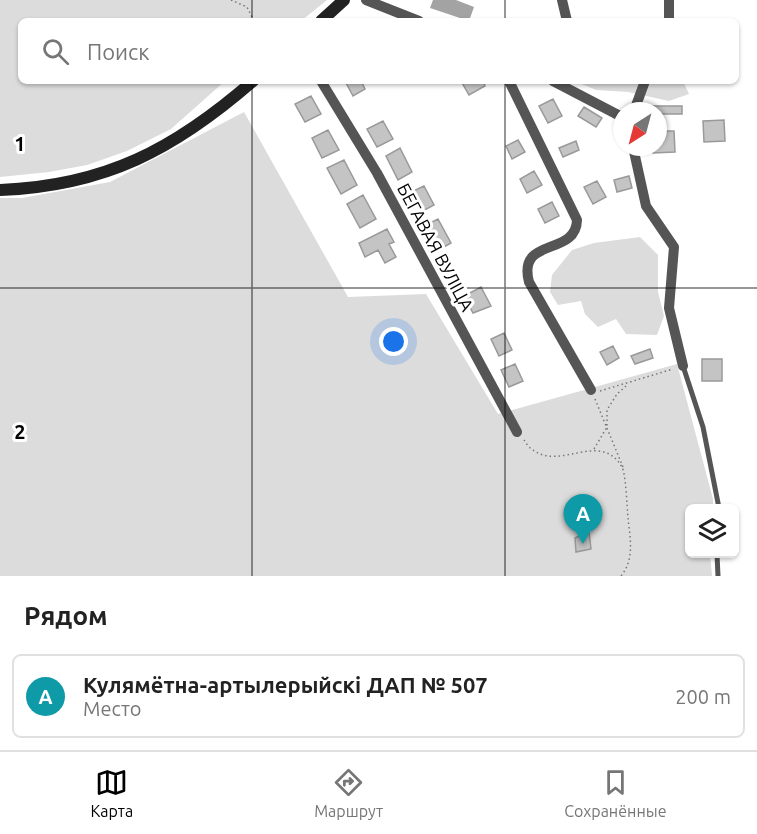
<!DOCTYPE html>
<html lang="ru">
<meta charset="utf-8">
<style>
body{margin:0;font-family:Ubuntu,sans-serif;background:#f6f6f6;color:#222}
.controls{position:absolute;right:18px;bottom:18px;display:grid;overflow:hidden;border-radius:9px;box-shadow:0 2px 4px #0004}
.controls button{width:54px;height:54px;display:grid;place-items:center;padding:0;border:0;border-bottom:2px solid #e0e0e0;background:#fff;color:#222;font:30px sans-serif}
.compass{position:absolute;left:613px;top:102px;width:54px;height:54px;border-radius:50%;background:#fff;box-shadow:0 2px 4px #0004;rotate:216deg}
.you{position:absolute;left:394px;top:342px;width:21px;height:21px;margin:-15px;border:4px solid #fff;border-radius:50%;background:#1a73e8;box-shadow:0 0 0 9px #1a73e833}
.badge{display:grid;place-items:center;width:39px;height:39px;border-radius:50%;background:#000;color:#fff;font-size:20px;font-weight:700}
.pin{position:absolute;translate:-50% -50px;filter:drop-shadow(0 2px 3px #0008)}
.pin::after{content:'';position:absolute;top:32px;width:21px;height:18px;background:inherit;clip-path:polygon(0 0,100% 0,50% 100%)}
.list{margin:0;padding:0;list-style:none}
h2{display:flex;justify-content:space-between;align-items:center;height:78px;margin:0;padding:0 24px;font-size:26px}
h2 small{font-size:20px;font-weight:400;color:#767676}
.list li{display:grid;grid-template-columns:39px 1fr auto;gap:18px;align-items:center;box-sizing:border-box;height:84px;margin:0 12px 12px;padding:0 12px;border:2px solid #e0e0e0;border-radius:9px}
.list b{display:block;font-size:22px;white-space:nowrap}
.list p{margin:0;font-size:20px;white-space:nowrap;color:#767676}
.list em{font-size:20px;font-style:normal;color:#767676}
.icon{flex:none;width:33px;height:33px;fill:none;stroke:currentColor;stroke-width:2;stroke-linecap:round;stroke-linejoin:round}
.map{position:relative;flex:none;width:757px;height:576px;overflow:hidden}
.search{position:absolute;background:#fff;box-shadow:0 2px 4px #0004;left:18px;right:18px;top:18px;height:66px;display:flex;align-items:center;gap:15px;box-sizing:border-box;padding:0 21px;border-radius:9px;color:#767676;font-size:22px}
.sheet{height:174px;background:#fff}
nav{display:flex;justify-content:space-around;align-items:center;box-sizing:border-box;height:84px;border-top:2px solid #e0e0e0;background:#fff;font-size:16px;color:#767676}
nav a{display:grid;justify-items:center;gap:3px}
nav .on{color:#000}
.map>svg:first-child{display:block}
</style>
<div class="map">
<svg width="757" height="576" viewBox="0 0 757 576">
<rect width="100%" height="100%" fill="#fff"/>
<path fill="#dcdcdc" d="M0,0H327L301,21H21V81H225L171,129L127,151L87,165L49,172L0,177Z
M575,81H683L689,94L669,101L628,92L596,90Z
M244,112L348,297L426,294L498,414L677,364L713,499V508H690V554H710L712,576H0V198H22L110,182Z
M640,237L658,255V292L664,316L657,335L626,334L616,319L598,327L585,314L581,301L558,305L550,292L552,275L572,250L594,243Z"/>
<path fill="#a3a3a3" d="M433,0H456L474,7L469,21L430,8Z"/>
<path fill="#c4c4c4" stroke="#999" stroke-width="1.5" d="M345,81H361L365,89L353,96Z
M461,81H483L485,86L469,95Z
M311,96L321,114L305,122L295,104Z
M553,99L562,116L548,123L539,106Z
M649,106H682V114H658V111H649Z
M584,107L602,118L596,127L578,116Z
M724,120L725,141L704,142L703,121Z
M383,121L393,139L377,147L367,129Z
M328,130L339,150L322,158L312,138Z
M658,131H674L675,152L653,153V147H658Z
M518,140L525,152L512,159L506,146Z
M576,141L579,150L563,157L559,148Z
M400,148L412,172L398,180L386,156Z
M344,160L357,185L341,194L327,168Z
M534,171L542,185L527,193L520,179Z
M629,176L632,188L617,192L614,180Z
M597,181L606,197L593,204L584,187Z
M424,186L434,205L421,212L411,192Z
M363,195L376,219L360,228L347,204Z
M552,202L559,216L545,223L538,209Z
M438,219L451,243L437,251L424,226Z
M387,229L394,242L389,244L396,257L385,263L378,250L365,257L359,243Z
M481,287L491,306L473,313L464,296Z
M504,333L512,350L499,356L491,339Z
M613,346L619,358L607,365L600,352Z
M650,349L653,358L635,364L631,356Z
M702,359H722V381H702Z
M515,364L523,381L509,387L501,370Z
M588,525L591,549L576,552L575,538L587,532L586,526Z"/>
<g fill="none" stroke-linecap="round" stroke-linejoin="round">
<path stroke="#777" stroke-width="1.5" stroke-dasharray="1.5 3" stroke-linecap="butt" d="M231,0L247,7L254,21
M600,391L673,369
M595,399L623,467
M524,440C526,443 529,448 533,450C561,471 600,430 622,467C626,474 627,508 628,518C630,538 635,559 621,576
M594,449L607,427V410L617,394L626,386"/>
<path stroke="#555" stroke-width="5" d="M683,366L703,427L719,508
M717,554L718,576"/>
<path stroke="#555" stroke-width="10" d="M366,0L419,21
M562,0L567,21
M669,21V0
M321,81L377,173L517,432
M509,81L577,220C576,257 517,236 529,282L591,390
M553,81L622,117
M634,111L645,81
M633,147L646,206L674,247L669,308L683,366"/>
<path stroke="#222" stroke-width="12" d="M321,21L344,0
M0,190C105,186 175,149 253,81"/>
</g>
<path fill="none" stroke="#000" stroke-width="1.5" stroke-opacity="0.55" d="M252,0V21M505,0V21M252,81V576M505,81V576M0,288H757"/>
<g text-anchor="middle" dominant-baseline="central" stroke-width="6" stroke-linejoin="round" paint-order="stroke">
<g font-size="18" fill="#000" stroke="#fff">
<text transform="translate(436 247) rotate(62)">БЕГАВАЯ ВУЛІЦА</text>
</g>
</g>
<g font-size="20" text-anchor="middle" font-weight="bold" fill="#000" stroke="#fff" stroke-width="6" stroke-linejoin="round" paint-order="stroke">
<text x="20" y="151">1</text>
<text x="20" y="439">2</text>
</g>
</svg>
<div class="controls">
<button><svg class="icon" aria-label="layers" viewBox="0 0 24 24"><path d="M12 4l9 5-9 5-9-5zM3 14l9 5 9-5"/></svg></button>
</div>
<svg class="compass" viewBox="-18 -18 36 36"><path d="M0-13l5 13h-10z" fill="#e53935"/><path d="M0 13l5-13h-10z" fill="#767676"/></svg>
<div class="you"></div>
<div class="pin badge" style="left:583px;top:544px;background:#0f9aa8">A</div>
<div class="search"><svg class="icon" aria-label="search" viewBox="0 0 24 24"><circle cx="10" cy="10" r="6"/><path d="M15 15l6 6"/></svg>Поиск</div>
</div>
<section class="sheet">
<h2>Рядом<small></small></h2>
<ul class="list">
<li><span class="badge" style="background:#0f9aa8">A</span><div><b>Кулямётна-артылерыйскі ДАП № 507</b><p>Место</p></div><em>200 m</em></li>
</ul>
</section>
<nav>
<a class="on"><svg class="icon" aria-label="map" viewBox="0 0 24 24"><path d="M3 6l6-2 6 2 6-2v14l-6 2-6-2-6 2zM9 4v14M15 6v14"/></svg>Карта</a>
<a><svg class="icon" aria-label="directions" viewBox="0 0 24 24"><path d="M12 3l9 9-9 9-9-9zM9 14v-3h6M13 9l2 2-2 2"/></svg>Маршрут</a>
<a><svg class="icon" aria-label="saved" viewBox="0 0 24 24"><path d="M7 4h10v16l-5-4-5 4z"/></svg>Сохранённые</a>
</nav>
